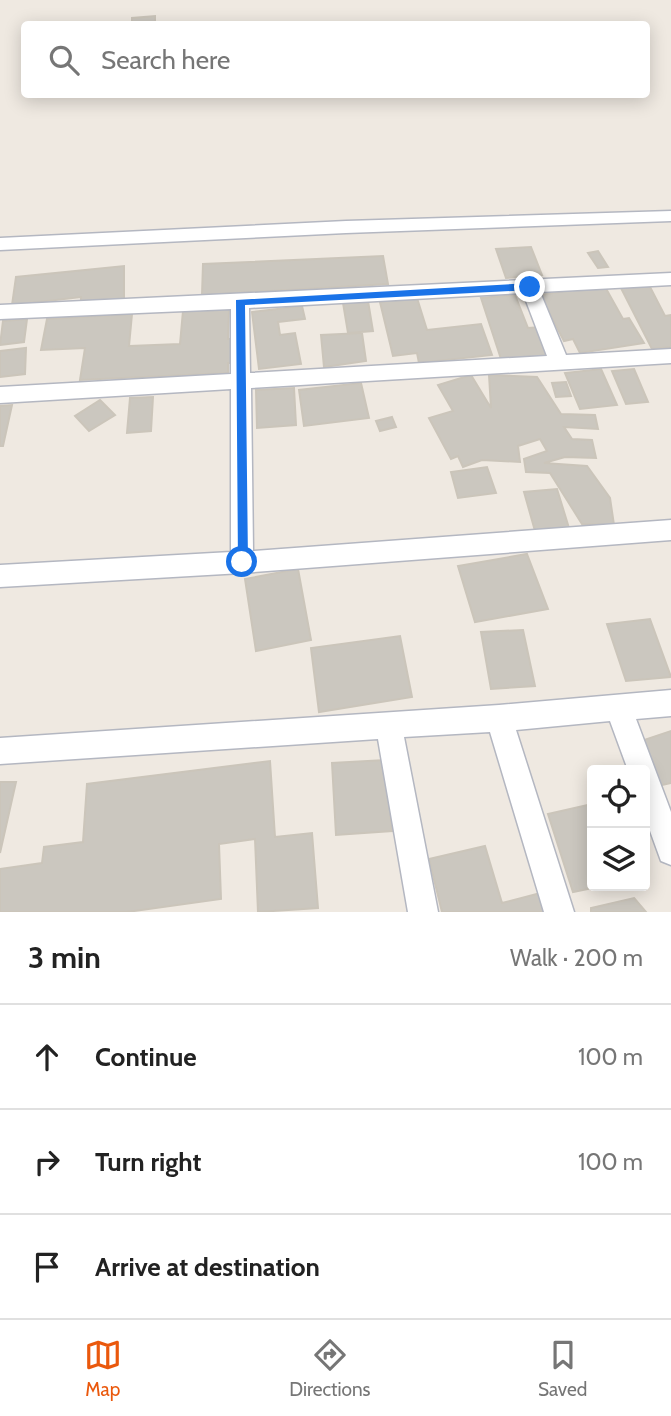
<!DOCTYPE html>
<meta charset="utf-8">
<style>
body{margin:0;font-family:Cabin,sans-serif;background:#f2f2f2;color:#222}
.controls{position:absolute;right:21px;bottom:21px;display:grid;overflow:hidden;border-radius:7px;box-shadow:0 4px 18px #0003}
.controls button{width:63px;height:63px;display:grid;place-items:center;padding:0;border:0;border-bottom:2px solid #e0e0e0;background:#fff;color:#222;font:35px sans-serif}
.stop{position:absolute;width:21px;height:21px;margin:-16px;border:5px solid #1a73e8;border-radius:50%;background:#fff}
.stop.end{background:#1a73e8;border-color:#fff;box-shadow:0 2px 7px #0008}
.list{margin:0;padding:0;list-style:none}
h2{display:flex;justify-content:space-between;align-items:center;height:91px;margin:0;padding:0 28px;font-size:30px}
h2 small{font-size:23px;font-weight:400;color:#767676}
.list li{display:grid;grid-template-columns:46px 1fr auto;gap:21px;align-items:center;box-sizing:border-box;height:105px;padding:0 28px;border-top:2px solid #e0e0e0}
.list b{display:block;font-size:26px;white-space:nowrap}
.list em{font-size:23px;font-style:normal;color:#767676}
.icon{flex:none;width:38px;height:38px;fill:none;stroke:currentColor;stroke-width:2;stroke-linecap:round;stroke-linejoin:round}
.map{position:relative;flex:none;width:671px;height:912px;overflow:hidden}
.search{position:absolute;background:#fff;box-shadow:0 4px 18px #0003;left:21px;right:21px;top:21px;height:77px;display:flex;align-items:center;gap:18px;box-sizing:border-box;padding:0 24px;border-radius:7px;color:#767676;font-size:26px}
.sheet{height:406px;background:#fff}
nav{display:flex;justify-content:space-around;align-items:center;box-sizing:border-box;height:98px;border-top:2px solid #e0e0e0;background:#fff;font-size:19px;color:#767676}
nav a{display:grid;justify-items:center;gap:4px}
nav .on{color:#ea580c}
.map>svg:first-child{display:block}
</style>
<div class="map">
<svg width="671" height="912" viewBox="0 0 671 912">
<rect width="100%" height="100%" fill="#efe9e1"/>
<path fill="#cbc7bf" stroke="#cbc5ba" stroke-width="2" d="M155,16V24H132V18Z
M531,247L542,275L506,278L496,249Z
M598,251L608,267L598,268L588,253Z
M383,256L388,284L202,295L203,264Z
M124,266V300L81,305V297L12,305L16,277Z
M604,285L623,319L629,318L644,343L580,353L573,339L564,341L540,295Z
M649,285L665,316L671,315V347L652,349L621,288Z
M515,295L528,328L541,327L551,355L501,359L481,298Z
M417,298L427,330L481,324L492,355L419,363L417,353L393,356L380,302Z
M368,301L373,331L348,333L343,303Z
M302,306L305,319L278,322L280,335L295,333L301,364L259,369L252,312Z
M229,308L228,339H238V363H228V373L80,380L85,348L41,350L47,319L132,314L129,346L180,344L183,311Z
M27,319L24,342L0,345L3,321Z
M362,333L366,361L324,367L321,335Z
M26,348L25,374L0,377V351Z
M601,369L617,405L580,409L565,373Z
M634,369L648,402L626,404L612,371Z
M471,375L491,408L489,375L537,377L561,414L595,415L598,429L564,427L572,439L592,440L596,458L565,457L544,463L587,466L610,498L614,525L582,524L550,473L526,472L524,459L547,451L540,439L518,446L520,462L482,460L463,467L458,456L451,459L429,418L453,411L438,385Z
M566,382L571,396L556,397L552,383Z
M361,383L369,418L304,426L299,390Z
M294,388L296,425L257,428L256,390Z
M153,397L151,431L127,433L130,398Z
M100,400L115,415L89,431L75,416Z
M12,405L3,446H0V406Z
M392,417L396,427L380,431L376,421Z
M487,467L496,493L458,498L451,472Z
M557,489L569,528L535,531L524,492Z
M527,554L548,609L475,622L458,566Z
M298,569L311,640L256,651L245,579Z
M650,619L671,677L626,681L607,624Z
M523,630L535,686L491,689L481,632Z
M400,636L412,697L319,712L311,648Z
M671,731V783L657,786L635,743Z
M385,760L392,831L336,835L332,763Z
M270,761L275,837L312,833L318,908L258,912L255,839L219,844L221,899L127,912H0V869L42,863L44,847L83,842L87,784Z
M0,782H16L0,853Z
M592,804V886H602L573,892L548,814Z
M485,846L502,903L552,890L559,912H442L429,859Z
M634,898L646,912H591V908Z"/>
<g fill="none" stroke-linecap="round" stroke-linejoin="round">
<g stroke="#b4b7c1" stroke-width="3">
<path id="street" d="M671,211V221L346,233L0,250V238L346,221Z
M671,273V285L540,292L566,355L671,349V363L251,388L253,551L671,520V540L242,573L0,587V565L231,552V389L0,403V387L231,374V309L0,319V305ZM523,293L547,356L250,373L249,308Z
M671,690V716L636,719L671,812V865L661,861L645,817V770H628L610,721L516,730L574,912H544L490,732L404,737L438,912H408L378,739L0,764V738L499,705Z"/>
</g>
<use href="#street" fill="#fff" fill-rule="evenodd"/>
</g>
<path fill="#1a73e8" d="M530,283L534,287L530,290L245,305L248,562L246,566H238L236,300Z"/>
</svg>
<div class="controls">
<button><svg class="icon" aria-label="locate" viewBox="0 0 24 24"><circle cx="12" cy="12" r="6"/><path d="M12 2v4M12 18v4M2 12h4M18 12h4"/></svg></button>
<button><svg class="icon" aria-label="layers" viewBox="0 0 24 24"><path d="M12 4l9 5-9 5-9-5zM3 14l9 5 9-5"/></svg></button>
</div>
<div class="stop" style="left:242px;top:562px"></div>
<div class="stop end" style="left:530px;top:287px"></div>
<div class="search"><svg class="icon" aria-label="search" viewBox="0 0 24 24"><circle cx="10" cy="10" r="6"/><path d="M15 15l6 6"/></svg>Search here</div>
</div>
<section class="sheet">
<h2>3 min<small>Walk · 200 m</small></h2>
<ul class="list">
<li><svg class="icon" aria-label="ahead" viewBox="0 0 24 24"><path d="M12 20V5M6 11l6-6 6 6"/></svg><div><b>Continue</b></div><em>100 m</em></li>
<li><svg class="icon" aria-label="right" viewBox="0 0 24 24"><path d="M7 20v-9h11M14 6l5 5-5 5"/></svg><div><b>Turn right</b></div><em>100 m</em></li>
<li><svg class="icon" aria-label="arrive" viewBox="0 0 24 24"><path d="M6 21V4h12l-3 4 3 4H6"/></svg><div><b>Arrive at destination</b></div></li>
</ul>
</section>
<nav>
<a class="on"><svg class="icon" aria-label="map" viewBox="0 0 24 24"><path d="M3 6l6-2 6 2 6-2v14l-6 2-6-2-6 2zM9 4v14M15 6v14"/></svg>Map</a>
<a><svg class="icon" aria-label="directions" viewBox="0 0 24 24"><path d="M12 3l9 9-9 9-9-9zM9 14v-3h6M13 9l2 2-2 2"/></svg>Directions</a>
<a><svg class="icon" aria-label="saved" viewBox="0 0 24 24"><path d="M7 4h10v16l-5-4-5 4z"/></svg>Saved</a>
</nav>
